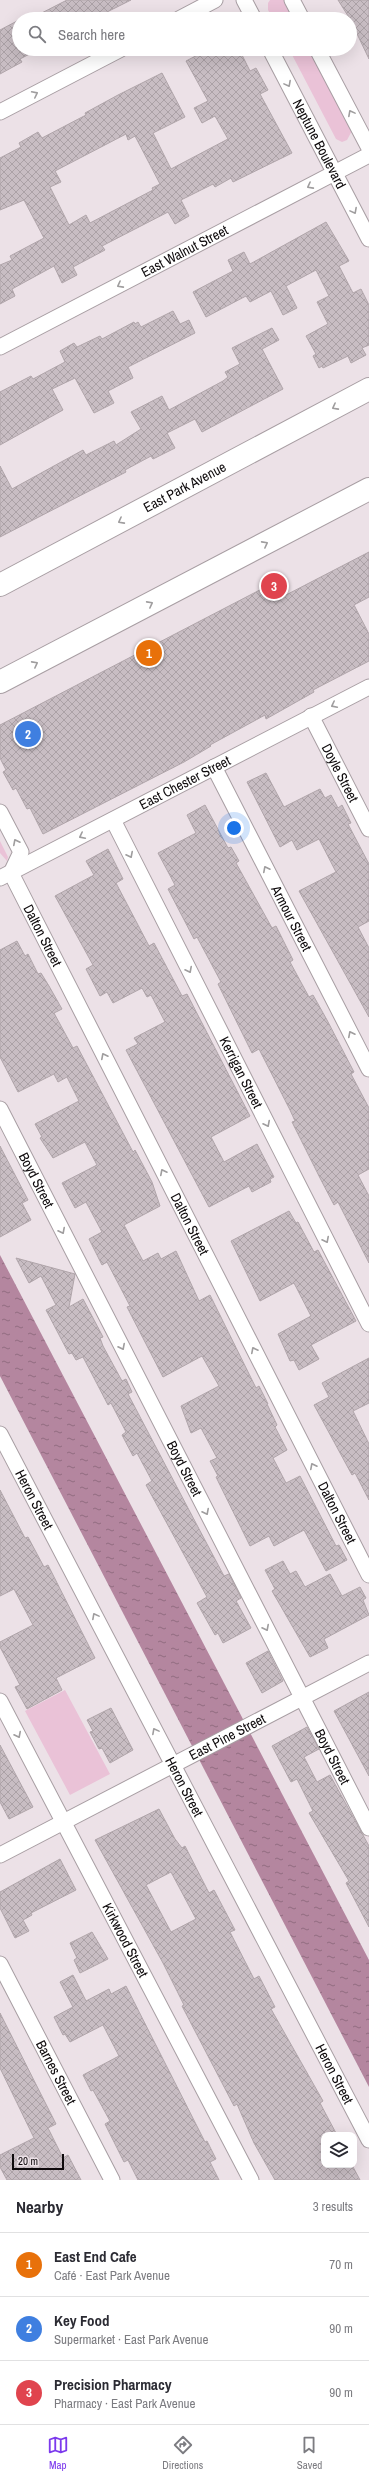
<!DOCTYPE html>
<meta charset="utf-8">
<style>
body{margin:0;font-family:"Archivo Narrow",sans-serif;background:#f7f7f7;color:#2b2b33}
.controls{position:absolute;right:12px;bottom:12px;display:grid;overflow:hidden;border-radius:8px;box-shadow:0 4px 16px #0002}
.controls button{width:36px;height:36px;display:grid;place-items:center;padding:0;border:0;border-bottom:1px solid #e1e1e2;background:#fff;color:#2b2b33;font:20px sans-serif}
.scale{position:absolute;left:12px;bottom:10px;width:52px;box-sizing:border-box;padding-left:4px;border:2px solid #0e0a0c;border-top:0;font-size:11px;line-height:14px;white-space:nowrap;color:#0e0a0c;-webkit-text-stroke:3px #ece1e7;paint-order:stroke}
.you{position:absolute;left:234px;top:828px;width:14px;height:14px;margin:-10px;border:3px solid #fff;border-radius:50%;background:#1a73e8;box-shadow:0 0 0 6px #1a73e833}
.badge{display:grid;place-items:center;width:26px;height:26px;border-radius:50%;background:#7c3aed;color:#fff;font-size:13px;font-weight:700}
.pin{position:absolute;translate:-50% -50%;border:2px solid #fff;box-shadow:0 1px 4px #0006}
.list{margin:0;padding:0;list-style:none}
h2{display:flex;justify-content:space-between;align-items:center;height:52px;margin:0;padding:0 16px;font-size:17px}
h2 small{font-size:13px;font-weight:400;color:#7c7c81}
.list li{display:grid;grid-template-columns:26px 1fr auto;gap:12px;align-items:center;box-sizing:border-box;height:64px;padding:0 16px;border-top:1px solid #e1e1e2}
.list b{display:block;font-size:15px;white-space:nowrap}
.list p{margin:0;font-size:13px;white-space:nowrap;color:#7c7c81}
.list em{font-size:13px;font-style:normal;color:#7c7c81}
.icon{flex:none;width:22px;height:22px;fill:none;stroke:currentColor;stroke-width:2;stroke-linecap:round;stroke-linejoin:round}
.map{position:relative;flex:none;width:369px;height:2180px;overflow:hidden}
.search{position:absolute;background:#fff;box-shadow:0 4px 16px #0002;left:12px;right:12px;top:12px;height:44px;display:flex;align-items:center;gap:10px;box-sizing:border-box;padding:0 14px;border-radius:22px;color:#7c7c81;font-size:15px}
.sheet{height:244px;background:#fff}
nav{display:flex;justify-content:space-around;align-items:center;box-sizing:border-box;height:56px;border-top:1px solid #e1e1e2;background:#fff;font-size:11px;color:#7c7c81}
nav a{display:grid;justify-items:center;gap:2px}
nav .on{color:#7c3aed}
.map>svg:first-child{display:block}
</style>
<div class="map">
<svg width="369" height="2180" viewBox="0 0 369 2180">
<defs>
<pattern id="water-ripples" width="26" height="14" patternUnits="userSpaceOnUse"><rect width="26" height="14" fill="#b4869f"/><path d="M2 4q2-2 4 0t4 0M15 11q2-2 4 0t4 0" fill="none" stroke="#916c80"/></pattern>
<pattern id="building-cross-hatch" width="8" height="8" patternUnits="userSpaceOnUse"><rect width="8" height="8" fill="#c8bdc3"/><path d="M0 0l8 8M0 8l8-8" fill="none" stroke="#aba1a6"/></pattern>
</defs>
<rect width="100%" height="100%" fill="#ece1e7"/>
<path fill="#eac2d7" d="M270,0H286L296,19H273L268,10V3Z
M289,49H311L353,129L347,140L342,142L336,139Z
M0,841L8,857L7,861L0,853Z
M65,1690L110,1774L70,1795L25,1711Z"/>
<path fill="url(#water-ripples)" d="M0,1255L369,1960V2087L0,1376Z"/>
<path fill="url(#building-cross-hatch)" stroke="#b0a5aa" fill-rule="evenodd" d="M67,0H131L93,19H30Z
M338,0H369V59L350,19Z
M19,20V49H39L20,59L22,62L0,74V30Z
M209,49H239L250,71L256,68L268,90L260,94L292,153L233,182L231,178L215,187L213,184L181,200L189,216L175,224L168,212L102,246L105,250L73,267L77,275L62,283L54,266L12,289L15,296L0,304V265L12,260L10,256L44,238L24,200L0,210V158L21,147L19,143L38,132L42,138L86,115L85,113L118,95L162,73L185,117L153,133L171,169L228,139L215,116L202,123L194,108L208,101L186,61ZM126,134L128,140L135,136L160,184L152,188L153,190L90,223L86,215L69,225L50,187L61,182L55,171Z
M326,222L349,261L339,266L353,293L361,289L369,305V345L362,348L366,355L351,363L348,356L323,368L322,366L319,368L313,356L316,354L306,336L328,324L317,302L329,296L316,270L286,286L297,308L283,315L271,291L250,302L246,296L206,317L193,292L233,271L228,260L244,252L250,264Z
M173,311L180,324L189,320L195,333L128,367L133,378L108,391L114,403L94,413L75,378L52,389L63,410L0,445V392L31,376L33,379L65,362L60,351L74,343L77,347L100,336L102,339L134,322L135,324L138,322L141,327Z
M272,328L279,340L262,349L283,389L202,432L195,419L167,433L175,448L153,459L151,456L125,470L126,472L0,537V466L12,489L83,450L86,455L114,441L116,445L141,429L131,412L162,396L169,410L223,381L228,377L225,372L240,364L232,348Z
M369,552V597L354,605L369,634V661L313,690L314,692L266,719L265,715L210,745L211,746L184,762L43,834L30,808L27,809L16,788L13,790L3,772L6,770L0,758V725L279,580L286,595Z
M266,773L284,807L320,789L325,798L331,795L338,808L342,805L351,823L348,824L369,864V921L358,927L369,948V1017L299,891L336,872L319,839L297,850L292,840L280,847L247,782Z
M205,805L228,848L231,847L239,861L236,863L272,928L276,926L293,960L290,962L309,997L313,995L327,1020L354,1072L351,1074L369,1108V1169L358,1175L369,1196V1263L338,1202L334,1205L320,1178L292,1122L295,1121L290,1110L259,1049L252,1053L218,984L221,982L197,937L194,939L168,889L175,885L158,853L196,833L187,815Z
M108,849L123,879L116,883L149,946L154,943L182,996L187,994L250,1116L211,1137L224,1162L257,1144L274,1177L270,1179L271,1182L252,1192L249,1186L209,1207L126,1050L138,1044L134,1038L165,1022L151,995L147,997L142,988L113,1003L107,992L100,996L86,969L93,965L55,896L94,875L86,861Z
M17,941L25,956L28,954L38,974L41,973L49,986L62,1009L54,1013L73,1048L77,1046L133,1152L135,1150L152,1182L160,1206L124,1225L143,1261L158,1253L161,1259L176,1251L199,1301L210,1295L256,1388L259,1386L268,1404H267L277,1425L275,1427L287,1450L273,1458L286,1483L300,1476L336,1546L339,1545L347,1560L326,1571L304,1530L274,1546L269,1536L250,1546L216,1477L218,1476L210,1461L217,1458L201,1428L191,1433L181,1406L219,1386L202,1356L163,1377L127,1307L130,1306L107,1262L102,1265L89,1239L102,1232L86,1202L75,1208L62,1183L97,1165L85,1142L53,1158L40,1138L42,1137L35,1124L79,1101L67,1077L58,1082L54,1074L18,1092L0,1057V950Z
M0,1146L28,1200L22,1203L31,1220L0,1237Z
M289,1211L296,1223L298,1222L314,1252L318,1250L356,1321L311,1345L319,1359L299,1370L294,1360L290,1361L278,1334L311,1316L294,1283L260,1301L231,1241Z
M16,1258L75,1274L69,1307L83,1299L103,1337L100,1338L103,1346L122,1381L126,1379L132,1392L128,1394L189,1510L224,1576L229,1574L241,1598L236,1601L251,1628L223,1643L218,1633L215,1635L197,1603L207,1597L146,1485L152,1481L137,1453L133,1456L122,1435L126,1432L111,1403L108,1405L83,1357L76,1360L72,1353L69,1354L46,1310L56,1305L41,1276L29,1283Z
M369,1358V1403L353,1411L369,1444V1500L355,1473L352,1475L314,1405L329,1397L322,1383Z
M0,1490L25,1538L28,1537L44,1567L48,1565L95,1658L56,1678L62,1690L27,1709L15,1687L20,1685L0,1647V1642L33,1625L14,1589L0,1596Z
M283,1561L290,1574L296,1571L305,1587L330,1574L342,1596L360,1587L366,1598L363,1600L369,1615L324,1639L328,1648L310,1657L272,1591L275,1589L265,1570Z
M268,1651L283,1681L262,1693L246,1663Z
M369,1692V1776L334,1711Z
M111,1708L133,1750L110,1763L102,1748L99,1749L90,1732L93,1731L87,1720Z
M307,1727L319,1749L304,1757L317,1782L330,1775L369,1846V1927L346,1883L349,1881L309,1813L313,1811L297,1779L291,1782L272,1746Z
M0,1745L33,1807L9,1819L0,1802Z
M159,1809L175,1839L182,1848L185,1846L209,1893L214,1890L235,1930L230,1932L254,1979L259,1976L275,2007L271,2009L323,2101L320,2103L337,2135H324V2165H352L360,2180H275L254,2143L237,2104L234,2106L182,2006L184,2005L163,1963L95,1840ZM171,1872L196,1919L171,1932L146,1885Z
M60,1859L76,1890L31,1913L32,1915L23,1920L29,1931L15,1938L0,1908V1892Z
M92,1932L108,1959L80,1973L74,1960L77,1958L70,1943Z
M73,1975L86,2001L109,1989L111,1994L126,1986L205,2142L207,2141L216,2159L210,2162L219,2180H138L128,2160L124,2162L105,2124L110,2121L93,2090L91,2091L83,2075L119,2056L103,2025L70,2042L65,2034L63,2035L54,2017L73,2007L60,1982Z
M0,2013L56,2124L48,2128L63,2158L68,2155L81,2180H7L0,2167V2155L34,2138L0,2068Z"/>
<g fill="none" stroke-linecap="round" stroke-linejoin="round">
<g stroke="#a89ea3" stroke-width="17">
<g id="street">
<path d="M244,0L254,19"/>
<path d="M292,0L302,19"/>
<path d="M179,19L215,0"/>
<path id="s1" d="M270,49L369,239"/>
<path d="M317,49L369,148"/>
<path d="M0,112L121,49"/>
<path id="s2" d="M0,347L369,155"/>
<path id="s3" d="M311,716L369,829"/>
<path id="s4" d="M214,767L369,1069"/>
<path d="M0,812L21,852L11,873"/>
<path id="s5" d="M113,820L369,1324"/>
<path id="s6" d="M11,873L369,1575"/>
<path id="s7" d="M0,878L369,687"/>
<path id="s8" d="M0,1109L369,1828"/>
<path id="s9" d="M0,1434L369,2140"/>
<path id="s10" d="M0,1701L251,2180"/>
<path id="s11" d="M0,1855L369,1663"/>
<path id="s12" d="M0,1964L112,2180"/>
</g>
</g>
<g stroke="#a89ea3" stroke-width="24">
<g id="highway">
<path id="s13" d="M0,585L369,389"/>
<path d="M0,682L369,489"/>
</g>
</g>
<use href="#street" stroke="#fff" stroke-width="15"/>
<use href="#highway" stroke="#fff" stroke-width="22"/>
</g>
<defs><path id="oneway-chevron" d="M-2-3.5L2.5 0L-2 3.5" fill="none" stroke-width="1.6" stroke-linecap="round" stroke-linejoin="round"/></defs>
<g stroke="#9f9d9e">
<use href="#oneway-chevron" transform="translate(288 84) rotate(62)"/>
<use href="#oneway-chevron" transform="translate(35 94) rotate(-27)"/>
<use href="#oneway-chevron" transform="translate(351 113) rotate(-118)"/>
<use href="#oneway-chevron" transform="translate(310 186) rotate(152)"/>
<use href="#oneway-chevron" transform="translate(354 211) rotate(62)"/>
<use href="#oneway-chevron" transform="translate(120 285) rotate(152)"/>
<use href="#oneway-chevron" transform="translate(335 407) rotate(152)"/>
<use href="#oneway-chevron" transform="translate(121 521) rotate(152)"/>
<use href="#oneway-chevron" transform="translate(265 544) rotate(-28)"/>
<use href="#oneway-chevron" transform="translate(150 604) rotate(-28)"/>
<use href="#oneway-chevron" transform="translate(35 664) rotate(-28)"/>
<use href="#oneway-chevron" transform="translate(334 705) rotate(153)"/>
<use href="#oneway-chevron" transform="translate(82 836) rotate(153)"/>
<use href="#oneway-chevron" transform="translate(16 842) rotate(-117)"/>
<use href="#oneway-chevron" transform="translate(130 855) rotate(63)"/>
<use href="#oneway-chevron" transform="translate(266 869) rotate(-117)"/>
<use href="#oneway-chevron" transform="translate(189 970) rotate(63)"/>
<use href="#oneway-chevron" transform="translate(351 1034) rotate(-117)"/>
<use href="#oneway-chevron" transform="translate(104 1056) rotate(-117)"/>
<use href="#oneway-chevron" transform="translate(267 1124) rotate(63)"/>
<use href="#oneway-chevron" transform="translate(163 1172) rotate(-117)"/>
<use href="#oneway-chevron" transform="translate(62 1231) rotate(63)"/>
<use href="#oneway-chevron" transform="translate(326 1240) rotate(63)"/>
<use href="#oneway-chevron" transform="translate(122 1347) rotate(63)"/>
<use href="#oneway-chevron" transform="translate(254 1350) rotate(-117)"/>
<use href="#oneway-chevron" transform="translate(313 1466) rotate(-117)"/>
<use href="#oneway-chevron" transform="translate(206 1512) rotate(63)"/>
<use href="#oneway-chevron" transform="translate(95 1616) rotate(-118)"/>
<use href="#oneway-chevron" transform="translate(266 1628) rotate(63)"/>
<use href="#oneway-chevron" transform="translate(155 1731) rotate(-118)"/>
<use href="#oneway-chevron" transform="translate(18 1735) rotate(63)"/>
</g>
<g text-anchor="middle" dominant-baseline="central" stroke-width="3" stroke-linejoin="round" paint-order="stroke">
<g font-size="14" fill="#0e0a0c" stroke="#ece1e7">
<text stroke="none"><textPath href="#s1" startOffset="107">Neptune Boulevard</textPath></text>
<text stroke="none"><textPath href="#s2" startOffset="208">East Walnut Street</textPath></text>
<text stroke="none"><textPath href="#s13" startOffset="209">East Park Avenue</textPath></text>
<text stroke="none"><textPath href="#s3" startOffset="64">Doyle Street</textPath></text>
<text stroke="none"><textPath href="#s7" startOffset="208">East Chester Street</textPath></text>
<text stroke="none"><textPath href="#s4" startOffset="170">Armour Street</textPath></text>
<text stroke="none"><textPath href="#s6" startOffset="70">Dalton Street</textPath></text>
<text stroke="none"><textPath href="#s5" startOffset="283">Kerrigan Street</textPath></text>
<text stroke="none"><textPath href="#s8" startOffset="80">Boyd Street</textPath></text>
<text stroke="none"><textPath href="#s6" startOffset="394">Dalton Street</textPath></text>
<text stroke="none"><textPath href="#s8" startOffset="404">Boyd Street</textPath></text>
<text stroke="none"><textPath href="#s9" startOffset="74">Heron Street</textPath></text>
<text stroke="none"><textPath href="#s6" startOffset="718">Dalton Street</textPath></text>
<text stroke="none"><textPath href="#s11" startOffset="256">East Pine Street</textPath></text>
<text stroke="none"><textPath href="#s8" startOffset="728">Boyd Street</textPath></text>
<text stroke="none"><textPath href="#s9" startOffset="398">Heron Street</textPath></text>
<text stroke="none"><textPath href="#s10" startOffset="270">Kirkwood Street</textPath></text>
<text stroke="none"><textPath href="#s12" startOffset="122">Barnes Street</textPath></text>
<text stroke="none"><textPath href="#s9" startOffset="722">Heron Street</textPath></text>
</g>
</g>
</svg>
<div class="controls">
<button><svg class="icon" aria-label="layers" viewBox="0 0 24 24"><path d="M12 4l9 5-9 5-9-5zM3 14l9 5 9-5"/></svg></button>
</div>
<div class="scale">20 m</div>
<div class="you"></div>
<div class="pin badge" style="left:149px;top:653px;background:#e8710a">1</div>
<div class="pin badge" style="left:28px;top:734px;background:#3f7fe0">2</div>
<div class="pin badge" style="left:274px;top:586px;background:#e0444e">3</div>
<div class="search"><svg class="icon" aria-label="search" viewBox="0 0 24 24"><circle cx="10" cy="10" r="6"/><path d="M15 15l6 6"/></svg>Search here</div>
</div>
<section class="sheet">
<h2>Nearby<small>3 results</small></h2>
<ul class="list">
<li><span class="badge" style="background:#e8710a">1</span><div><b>East End Cafe</b><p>Café · East Park Avenue</p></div><em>70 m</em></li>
<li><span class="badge" style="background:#3f7fe0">2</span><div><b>Key Food</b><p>Supermarket · East Park Avenue</p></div><em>90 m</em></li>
<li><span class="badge" style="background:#e0444e">3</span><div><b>Precision Pharmacy</b><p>Pharmacy · East Park Avenue</p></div><em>90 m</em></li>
</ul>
</section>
<nav>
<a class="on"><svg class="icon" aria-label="map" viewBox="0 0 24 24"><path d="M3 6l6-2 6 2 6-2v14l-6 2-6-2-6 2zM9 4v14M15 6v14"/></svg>Map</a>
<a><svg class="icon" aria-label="directions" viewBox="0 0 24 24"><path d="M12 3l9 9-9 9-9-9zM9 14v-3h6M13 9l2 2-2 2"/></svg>Directions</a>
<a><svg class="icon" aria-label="saved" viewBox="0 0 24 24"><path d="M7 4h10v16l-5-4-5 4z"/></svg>Saved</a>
</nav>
